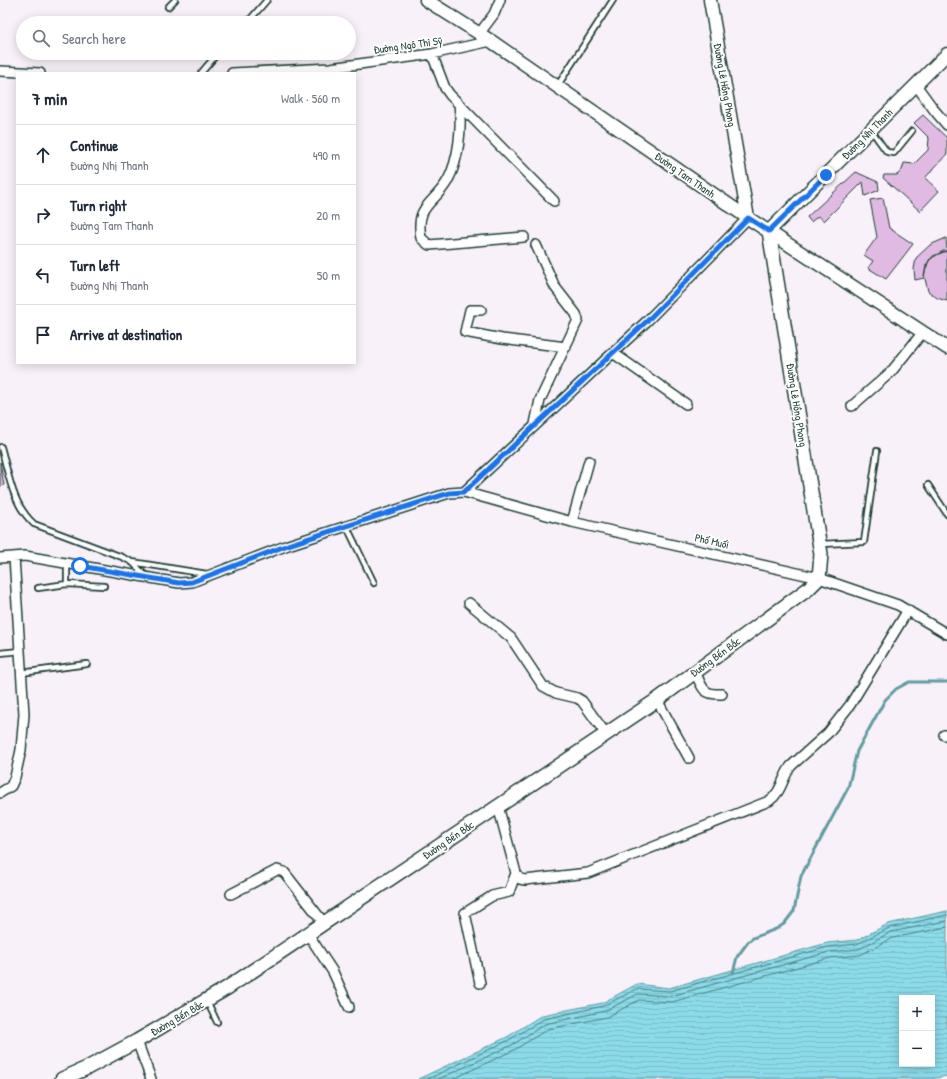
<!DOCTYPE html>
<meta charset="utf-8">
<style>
body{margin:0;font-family:"Patrick Hand",sans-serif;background:#f6f6f7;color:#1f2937}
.controls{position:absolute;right:12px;bottom:12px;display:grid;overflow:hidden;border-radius:0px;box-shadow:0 2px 10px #0003}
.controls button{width:36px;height:36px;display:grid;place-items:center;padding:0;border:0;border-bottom:1px solid #e0e1e3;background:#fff;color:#1f2937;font:20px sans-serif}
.stop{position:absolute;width:12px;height:12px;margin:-9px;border:3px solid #1a73e8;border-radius:50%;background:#fff}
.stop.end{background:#1a73e8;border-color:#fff;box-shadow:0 1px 4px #0008}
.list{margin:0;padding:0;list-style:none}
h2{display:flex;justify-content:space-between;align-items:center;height:52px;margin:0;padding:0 16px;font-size:17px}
h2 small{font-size:13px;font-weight:400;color:#747a83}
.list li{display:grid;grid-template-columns:26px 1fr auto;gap:12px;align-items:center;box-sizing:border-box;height:60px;padding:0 16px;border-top:1px solid #e0e1e3}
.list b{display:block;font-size:15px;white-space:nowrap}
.list p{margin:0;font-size:13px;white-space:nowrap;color:#747a83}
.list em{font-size:13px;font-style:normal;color:#747a83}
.icon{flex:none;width:22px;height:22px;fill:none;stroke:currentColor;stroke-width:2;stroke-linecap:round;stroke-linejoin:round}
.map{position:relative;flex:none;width:947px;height:1079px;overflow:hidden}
.search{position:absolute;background:#fff;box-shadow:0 2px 10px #0003;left:16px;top:16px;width:340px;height:44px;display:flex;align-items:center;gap:10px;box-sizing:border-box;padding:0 14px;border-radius:22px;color:#747a83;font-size:15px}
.panel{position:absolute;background:#fff;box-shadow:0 2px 10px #0003;left:16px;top:72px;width:340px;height:292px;border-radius:0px}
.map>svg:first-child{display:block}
</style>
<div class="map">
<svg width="947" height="1079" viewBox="0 0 947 1079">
<defs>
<pattern id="water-rules" width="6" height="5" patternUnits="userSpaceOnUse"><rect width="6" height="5" fill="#8cdbea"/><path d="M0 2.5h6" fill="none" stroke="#78bdc9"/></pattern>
</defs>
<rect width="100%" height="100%" fill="#f9f1f9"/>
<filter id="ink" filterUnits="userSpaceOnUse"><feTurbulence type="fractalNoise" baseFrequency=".025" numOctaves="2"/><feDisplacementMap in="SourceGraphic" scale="8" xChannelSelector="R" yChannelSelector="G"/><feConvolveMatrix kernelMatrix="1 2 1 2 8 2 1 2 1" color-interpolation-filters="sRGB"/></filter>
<g filter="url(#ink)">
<path fill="url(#water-rules)" stroke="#609ca1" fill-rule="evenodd" d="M947,911V1076L931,1079H418L507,1037L542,1015L602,1003L637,984L669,988L827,943L857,940L888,924ZM902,998H932V1064H902Z"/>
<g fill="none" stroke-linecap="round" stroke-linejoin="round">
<path stroke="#4b7c7d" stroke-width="1" d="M428,1079L509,1040L544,1019L603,1006L637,989L670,991L828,947L857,944L889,928L947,915
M439,1079L512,1045L545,1024L605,1011L638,994L671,996L829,952L859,949L891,932L947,921
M453,1079L514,1050L548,1029L607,1017L639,1000L672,1002L830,958L860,955L893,938L947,927"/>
<path stroke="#609ca1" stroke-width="3" d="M733,973L737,957L748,942L753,938L776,929L784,924L794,911L801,876L848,788L857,751L885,700L896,689L909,682H947"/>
</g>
<path fill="#e0bae3" stroke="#1f3d34" d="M923,115L947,138V154L925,178L939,191L920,211L883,178L884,175H897L902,170L904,163L914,164L928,150L929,138L914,123Z
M856,172L878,182L879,190L865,196L863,182L824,221L818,216L811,222L807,217Z
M883,198L889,228L913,244L886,279L868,268L873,261L864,255L877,237L870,200Z
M946,238L947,251L933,256L926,265L924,278L915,280L914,269L916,258L930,245Z
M943,251H947V301L937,298L928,291L924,275L929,260Z
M0,462L4,485L0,486Z"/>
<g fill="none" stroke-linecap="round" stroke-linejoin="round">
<g stroke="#1f3d34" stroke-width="8">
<path id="service" d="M168,7L175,0
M247,23L267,0
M201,73L218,53
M558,85L613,0
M871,130L887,152L894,153L912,131
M1,447C9,475 12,504 34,524L122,557L132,562L146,576
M928,485L947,514
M347,527L374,583
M821,544L864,542L877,451
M132,562L207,574
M67,584L104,586
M38,588L67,584V563
M0,653L20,651
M21,673L87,664
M207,1001L217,1022"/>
</g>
<g stroke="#1f3d34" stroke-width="12">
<path id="minor" d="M479,34L494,14L500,0
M432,54L445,88L450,95L554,201
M0,71L40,73
M232,73L330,68L432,54L491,41
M916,85L935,111L947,125
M459,104C462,128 459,159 448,180C434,205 415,204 421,238L429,245L524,237
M481,310H470L465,332L502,339L566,347
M613,353L686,404
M852,406L891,372L923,332
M535,424L540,400L578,320L576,314L555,287L536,245
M464,492L572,522L819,578L898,605L947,634
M572,522L589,461
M0,558L25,556L179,583L192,582L288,545L449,493L464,492L648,320L748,218
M469,603L511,638L543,686L556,693L577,698L582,701L606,734
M695,672C703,688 702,695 722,694
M657,700L689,758
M944,735H947
M0,793L11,786L15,777L21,750L24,714L14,557
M498,806L516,873L520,879L525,880L588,873L769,801C782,792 782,778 791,766L828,733L850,705L908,610
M231,894L277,870L284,872L324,923
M308,934L333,972L349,1007
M480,983L465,913L492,896L509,892L516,873
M137,1041L151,1079"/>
</g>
<g stroke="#1f3d34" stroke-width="15">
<path id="tertiary" d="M426,0L491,41L748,218L947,348
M710,0L748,218
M769,231L947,54"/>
</g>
<g stroke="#1f3d34" stroke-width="16">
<path id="secondary" d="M62,1079L87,1068L137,1041L227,988L657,700L808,589L819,578L821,554L769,231"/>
</g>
<use href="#service" stroke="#fff" stroke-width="4.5"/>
<use href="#minor" stroke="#fff" stroke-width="9"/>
<use href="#tertiary" stroke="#fff" stroke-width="12"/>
<use href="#secondary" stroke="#fff" stroke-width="13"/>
</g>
</g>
<g fill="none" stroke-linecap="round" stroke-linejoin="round" filter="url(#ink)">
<path stroke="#1a73e8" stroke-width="5" d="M80,566L179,583L192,582L288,545L449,493L464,492L648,320L748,218L769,231L826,175"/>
</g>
<g text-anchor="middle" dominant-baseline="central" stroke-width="3.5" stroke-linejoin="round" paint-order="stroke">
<g font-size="11" fill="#1f3d34" stroke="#fff">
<text transform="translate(408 45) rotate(-8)">Đường Ngô Thì Sỹ</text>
<text transform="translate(725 85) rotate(80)">Đường Lê Hồng Phong</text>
<text transform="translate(867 134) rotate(-45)">Đường Nhị Thanh</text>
<text transform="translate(685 175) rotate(35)">Đường Tam Thanh</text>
<text transform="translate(797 405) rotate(81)">Đường Lê Hồng Phong</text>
<text transform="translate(712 541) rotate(13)">Phố Muối</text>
<text transform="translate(715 657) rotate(-36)">Đường Bến Bắc</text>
<text transform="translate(448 840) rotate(-34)">Đường Bến Bắc</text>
<text transform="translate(177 1018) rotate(-30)">Đường Bến Bắc</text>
</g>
</g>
</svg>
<div class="controls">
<button>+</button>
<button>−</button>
</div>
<div class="stop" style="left:80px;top:566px"></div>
<div class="stop end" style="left:826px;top:175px"></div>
<div class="search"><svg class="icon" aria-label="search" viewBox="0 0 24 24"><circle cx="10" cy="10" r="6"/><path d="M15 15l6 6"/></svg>Search here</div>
<section class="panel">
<h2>7 min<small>Walk · 560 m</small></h2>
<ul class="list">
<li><svg class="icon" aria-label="ahead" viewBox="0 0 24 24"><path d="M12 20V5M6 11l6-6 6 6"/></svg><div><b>Continue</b><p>Đường Nhị Thanh</p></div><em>490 m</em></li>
<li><svg class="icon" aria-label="right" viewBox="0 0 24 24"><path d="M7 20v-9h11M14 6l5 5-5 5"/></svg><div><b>Turn right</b><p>Đường Tam Thanh</p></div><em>20 m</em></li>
<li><svg class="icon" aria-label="left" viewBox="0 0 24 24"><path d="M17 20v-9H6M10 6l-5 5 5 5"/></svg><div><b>Turn left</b><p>Đường Nhị Thanh</p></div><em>50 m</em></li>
<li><svg class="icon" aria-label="arrive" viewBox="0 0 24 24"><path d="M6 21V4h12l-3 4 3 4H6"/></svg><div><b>Arrive at destination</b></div></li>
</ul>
</section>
</div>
